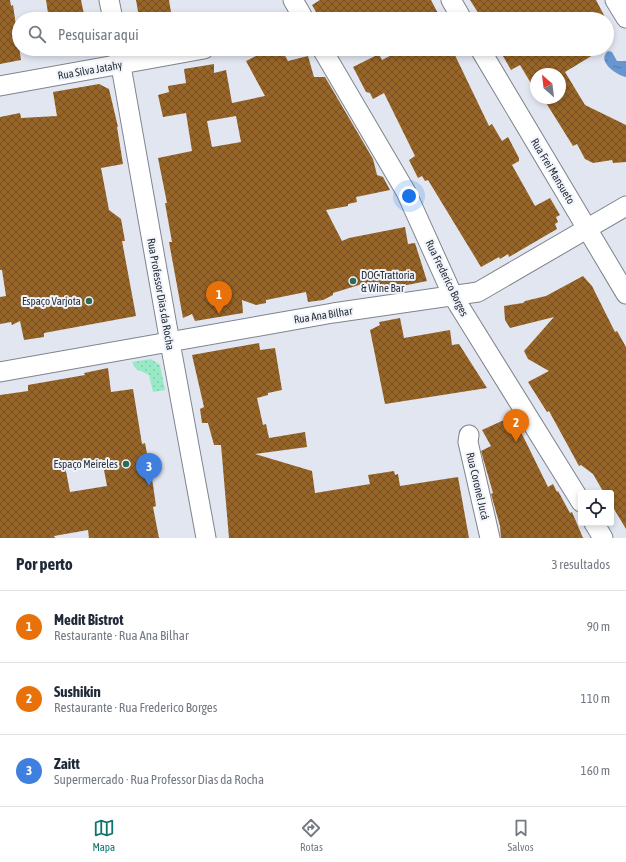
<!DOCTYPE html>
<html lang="pt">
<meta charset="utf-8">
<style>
body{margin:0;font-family:"Asap Condensed",sans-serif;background:#f6f6f7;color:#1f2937}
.controls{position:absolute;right:12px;bottom:12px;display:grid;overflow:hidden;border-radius:4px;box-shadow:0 2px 6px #0003}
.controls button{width:36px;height:36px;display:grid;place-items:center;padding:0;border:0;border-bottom:1px solid #e0e1e3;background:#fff;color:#1f2937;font:20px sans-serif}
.compass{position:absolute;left:530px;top:68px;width:36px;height:36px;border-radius:50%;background:#fff;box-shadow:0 2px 6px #0003;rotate:332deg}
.you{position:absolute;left:409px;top:196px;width:14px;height:14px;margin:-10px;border:3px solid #fff;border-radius:50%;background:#1a73e8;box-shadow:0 0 0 6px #1a73e833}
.badge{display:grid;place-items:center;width:26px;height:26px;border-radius:50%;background:#0f766e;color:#fff;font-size:13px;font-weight:700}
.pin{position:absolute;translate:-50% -33px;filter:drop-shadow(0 1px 2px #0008)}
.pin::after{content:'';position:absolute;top:21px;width:14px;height:12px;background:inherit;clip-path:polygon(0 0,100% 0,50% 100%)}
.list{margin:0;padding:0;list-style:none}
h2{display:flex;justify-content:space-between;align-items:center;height:52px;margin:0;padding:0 16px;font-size:17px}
h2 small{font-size:13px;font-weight:400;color:#747a83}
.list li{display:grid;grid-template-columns:26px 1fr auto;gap:12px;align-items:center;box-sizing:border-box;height:72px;padding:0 16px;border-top:1px solid #e0e1e3}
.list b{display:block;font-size:15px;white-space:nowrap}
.list p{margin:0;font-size:13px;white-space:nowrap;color:#747a83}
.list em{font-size:13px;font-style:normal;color:#747a83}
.icon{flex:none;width:22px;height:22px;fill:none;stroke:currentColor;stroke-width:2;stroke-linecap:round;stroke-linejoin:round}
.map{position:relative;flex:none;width:626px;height:538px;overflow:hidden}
.search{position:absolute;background:#fff;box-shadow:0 2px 6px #0003;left:12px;right:12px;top:12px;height:44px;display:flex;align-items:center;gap:10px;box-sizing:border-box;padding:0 14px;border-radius:22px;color:#747a83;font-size:15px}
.sheet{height:268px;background:#fff}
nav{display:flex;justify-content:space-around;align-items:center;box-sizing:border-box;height:56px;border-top:1px solid #e0e1e3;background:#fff;font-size:11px;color:#747a83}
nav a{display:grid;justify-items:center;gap:2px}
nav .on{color:#0f766e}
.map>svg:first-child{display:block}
</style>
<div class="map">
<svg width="626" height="538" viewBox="0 0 626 538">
<defs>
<pattern id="grass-dots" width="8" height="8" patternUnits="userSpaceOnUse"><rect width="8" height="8" fill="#97eac5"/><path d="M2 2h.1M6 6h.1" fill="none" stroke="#82c9aa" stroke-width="1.8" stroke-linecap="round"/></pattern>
<pattern id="water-ripples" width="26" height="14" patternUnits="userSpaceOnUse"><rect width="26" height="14" fill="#6695cf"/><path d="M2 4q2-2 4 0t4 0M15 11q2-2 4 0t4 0" fill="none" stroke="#547aa9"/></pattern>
<pattern id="building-cross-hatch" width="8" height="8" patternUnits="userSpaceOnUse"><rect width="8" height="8" fill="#986528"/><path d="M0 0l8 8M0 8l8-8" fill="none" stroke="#764f22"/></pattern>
</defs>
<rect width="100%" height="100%" fill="#e2e6f0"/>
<path fill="url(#grass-dots)" d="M151,359L160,365L165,390L153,392L149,375L136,369L132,362Z"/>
<path fill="url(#water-ripples)" d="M608,51L612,52L617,61H626V77C616,75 596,61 608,51Z"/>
<path fill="url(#building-cross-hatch)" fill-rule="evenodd" d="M0,0H10L11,6L13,5L21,60L0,64Z
M46,0H81L85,19H49Z
M136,0H169L171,12L139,17Z
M320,0H431L441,19H320L312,5Z
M470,0H596L606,19H482Z
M403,49H452L489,126L492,124L502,141L508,137L519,158V161L512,165L535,206L550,198L560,215L556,217L558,222L555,224L557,229L509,257L508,254L500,259L499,257L481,267L428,180L425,181L422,176L418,178L409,160L415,156L384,93L373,99L370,93L366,92L353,67L379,54L382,60Z
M499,49H603L565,72L585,105L626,125V162L613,163L612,160L593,163L585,159L577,144L573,146L543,98H560V74H536L535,90L520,65L511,70Z
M283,52L288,61L308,56L314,77H325L373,159L377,175L383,177L390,190L356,197L357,202L348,204V206L326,210L342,241L349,238L405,227L408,244L415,243L427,281L377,291L372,283L359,285L333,293V295L323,300L308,302L306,292L266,300V303L256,305L242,300L243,313L195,321L192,314L183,318L169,242H172L165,203H167L158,158L192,151L186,113L163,117L158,95L169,92L168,86L186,83L184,69L214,64V73L226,70L232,103L265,96L246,61L256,56ZM236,116L241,142L212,147L207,121Z
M99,84L109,89L118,127H117L123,164L101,168L109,210L121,219L125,241H122L136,316L44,333V337L24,340L20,321L12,325L11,322L0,324V297L6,296L2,270H0V117L20,113L21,118L57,116L53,92Z
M583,276L592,286L615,332L617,331L626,347V529L611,504V493H604L593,474L581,465L579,466L549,411L547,412L528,382L549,371L528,359L524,351L554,317L510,328L505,320L504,306L523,303L525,301L546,296Z
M400,318L404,338L450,330L452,345L459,344L487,388L385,404L370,330L380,325L379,322Z
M259,343L260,350L275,348L282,390L268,393V395L257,398L263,425L266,424L269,438L305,432L307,447L255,454L312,471L315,493L370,484L368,475L394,471L395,475L398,474L400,486L458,477L469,538H229L221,445H214L208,423H202L200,409L204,407L192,355Z
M108,368L111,392L133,389L142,444L145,443L153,485L156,506L153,507L159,538H89L88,530L54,536L55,538H0V395L28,391V385L85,375L84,373ZM102,459L107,486L70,492L65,466Z
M504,420L505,421L508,420L516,432L520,430L548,487L553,484L557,492L558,491L570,513L572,512L583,538H501L500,526L491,494L493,493L481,451L491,446L482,430Z"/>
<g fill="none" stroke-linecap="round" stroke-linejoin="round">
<g stroke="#7f838c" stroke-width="21">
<path id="minor" d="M109,0L113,19
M293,0L304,19
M451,0L462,19
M615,0L626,18
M118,49L167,326L206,538
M322,49L406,192L453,296L581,502
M480,49L626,294
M0,86L204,49
M0,372L333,313L478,292L626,206
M469,435L468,442L490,538
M594,523L603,538"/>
</g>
<use href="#minor" stroke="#fff" stroke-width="19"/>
</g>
<g fill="#2e6b57" stroke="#eff4fd" stroke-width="1.5">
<circle cx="353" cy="281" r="4"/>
<circle cx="89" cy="301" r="4"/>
<circle cx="126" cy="464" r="4"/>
</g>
<g text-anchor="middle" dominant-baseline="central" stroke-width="4" stroke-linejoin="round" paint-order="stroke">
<g font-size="11" fill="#2d2f33" stroke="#eff4fd">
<text transform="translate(90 70) rotate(-10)">Rua Silva Jatahy</text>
<text transform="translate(553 171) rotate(59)">Rua Frei Mansueto</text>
<text transform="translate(447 278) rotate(64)">Rua Frederico Borges</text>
<text transform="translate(161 294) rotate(80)">Rua Professor Dias da Rocha</text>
<text transform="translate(323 315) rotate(-9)">Rua Ana Bilhar</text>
<text transform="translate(478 486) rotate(77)">Rua Coronel Jucá</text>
</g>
<g font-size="11" fill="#2d2f33" stroke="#eff4fd" text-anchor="end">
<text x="361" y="275" text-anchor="start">DOC Trattoria<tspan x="361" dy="13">&amp; Wine Bar</tspan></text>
<text x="81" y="301">Espaço Varjota</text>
<text x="118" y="464">Espaço Meireles</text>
</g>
</g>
</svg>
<div class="controls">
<button><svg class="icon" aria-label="locate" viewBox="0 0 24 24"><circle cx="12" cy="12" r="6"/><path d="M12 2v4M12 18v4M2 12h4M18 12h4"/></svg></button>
</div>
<svg class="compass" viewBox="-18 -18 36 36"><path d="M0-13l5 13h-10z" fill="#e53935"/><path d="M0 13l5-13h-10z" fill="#747a83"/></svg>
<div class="you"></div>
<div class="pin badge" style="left:219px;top:314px;background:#e8710a">1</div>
<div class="pin badge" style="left:516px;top:442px;background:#e8710a">2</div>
<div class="pin badge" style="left:149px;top:486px;background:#3f7fe0">3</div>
<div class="search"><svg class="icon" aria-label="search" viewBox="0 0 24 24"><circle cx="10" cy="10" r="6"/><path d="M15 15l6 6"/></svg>Pesquisar aqui</div>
</div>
<section class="sheet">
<h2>Por perto<small>3 resultados</small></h2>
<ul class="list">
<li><span class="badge" style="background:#e8710a">1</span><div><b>Medit Bistrot</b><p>Restaurante · Rua Ana Bilhar</p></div><em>90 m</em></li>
<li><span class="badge" style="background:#e8710a">2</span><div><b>Sushikin</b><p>Restaurante · Rua Frederico Borges</p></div><em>110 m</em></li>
<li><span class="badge" style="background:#3f7fe0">3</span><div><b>Zaitt</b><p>Supermercado · Rua Professor Dias da Rocha</p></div><em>160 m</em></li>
</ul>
</section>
<nav>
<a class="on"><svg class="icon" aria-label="map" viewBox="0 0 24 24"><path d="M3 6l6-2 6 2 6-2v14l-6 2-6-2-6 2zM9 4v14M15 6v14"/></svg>Mapa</a>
<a><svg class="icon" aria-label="directions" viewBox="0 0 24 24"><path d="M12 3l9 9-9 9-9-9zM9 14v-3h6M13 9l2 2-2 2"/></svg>Rotas</a>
<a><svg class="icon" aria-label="saved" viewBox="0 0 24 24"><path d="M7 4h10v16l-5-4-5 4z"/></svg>Salvos</a>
</nav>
